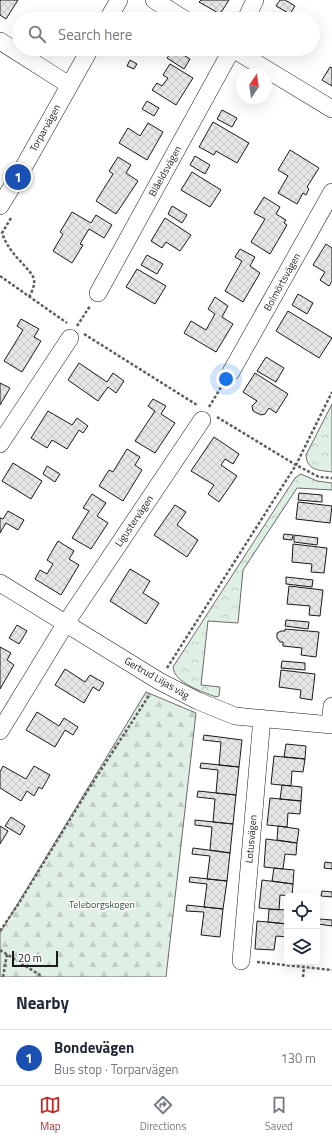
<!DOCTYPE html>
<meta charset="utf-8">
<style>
body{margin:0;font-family:"Titillium Web",sans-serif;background:#f6f6f7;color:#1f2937}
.controls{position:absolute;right:12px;bottom:12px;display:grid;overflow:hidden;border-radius:6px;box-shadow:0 4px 16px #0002}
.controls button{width:36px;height:36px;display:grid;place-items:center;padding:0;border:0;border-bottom:1px solid #e0e1e3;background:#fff;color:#1f2937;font:20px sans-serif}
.compass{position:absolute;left:236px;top:68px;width:36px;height:36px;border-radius:50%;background:#fff;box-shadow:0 4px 16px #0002;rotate:13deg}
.scale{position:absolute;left:12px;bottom:10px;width:46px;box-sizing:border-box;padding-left:4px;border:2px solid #1a1a1a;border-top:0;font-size:11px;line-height:14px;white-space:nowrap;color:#1a1a1a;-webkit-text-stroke:3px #fff;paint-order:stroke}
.you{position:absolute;left:226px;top:379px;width:14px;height:14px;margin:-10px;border:3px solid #fff;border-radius:50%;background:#1a73e8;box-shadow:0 0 0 6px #1a73e833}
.badge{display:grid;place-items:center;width:26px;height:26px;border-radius:50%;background:#c62828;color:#fff;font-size:13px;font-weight:700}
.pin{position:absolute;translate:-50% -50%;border:2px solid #fff;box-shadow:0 1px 4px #0006}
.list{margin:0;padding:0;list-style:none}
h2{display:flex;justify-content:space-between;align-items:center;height:52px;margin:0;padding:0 16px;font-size:17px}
h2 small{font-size:13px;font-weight:400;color:#747a83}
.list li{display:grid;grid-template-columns:26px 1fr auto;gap:12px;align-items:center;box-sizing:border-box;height:56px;padding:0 16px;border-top:1px solid #e0e1e3}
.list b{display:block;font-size:15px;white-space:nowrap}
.list p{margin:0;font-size:13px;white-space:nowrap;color:#747a83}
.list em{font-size:13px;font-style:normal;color:#747a83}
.icon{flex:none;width:22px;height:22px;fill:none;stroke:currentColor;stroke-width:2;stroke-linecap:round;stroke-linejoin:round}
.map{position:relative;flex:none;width:332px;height:977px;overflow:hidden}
.search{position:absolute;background:#fff;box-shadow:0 4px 16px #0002;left:12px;right:12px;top:12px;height:44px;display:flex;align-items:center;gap:10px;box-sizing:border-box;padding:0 14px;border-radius:22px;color:#747a83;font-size:15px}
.sheet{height:108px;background:#fff}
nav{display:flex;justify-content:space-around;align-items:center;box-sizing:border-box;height:56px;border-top:1px solid #e0e1e3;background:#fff;font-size:11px;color:#747a83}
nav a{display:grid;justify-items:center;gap:2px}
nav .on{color:#c62828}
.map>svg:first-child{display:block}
</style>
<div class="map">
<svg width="332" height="977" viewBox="0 0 332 977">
<defs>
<pattern id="forest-firs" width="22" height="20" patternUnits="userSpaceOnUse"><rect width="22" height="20" fill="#e0efe3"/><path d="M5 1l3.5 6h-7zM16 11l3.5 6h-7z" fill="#c0ccc2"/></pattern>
<pattern id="park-crowns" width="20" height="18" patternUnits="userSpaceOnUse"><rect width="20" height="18" fill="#e0efe3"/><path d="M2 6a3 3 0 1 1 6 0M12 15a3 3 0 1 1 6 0" fill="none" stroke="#c0ccc2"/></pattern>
<pattern id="building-cross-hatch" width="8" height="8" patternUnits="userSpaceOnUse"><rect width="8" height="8" fill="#e6e6e6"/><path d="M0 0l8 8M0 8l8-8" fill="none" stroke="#c5c5c5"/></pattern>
</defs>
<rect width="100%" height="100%" fill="#fff"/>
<path fill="url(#forest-firs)" stroke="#6a6a6a" d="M146,692L196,713L166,977H0V933Z"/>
<path fill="url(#park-crowns)" stroke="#6a6a6a" d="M332,404V472C319,470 307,471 306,455Z
M301,474L317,481L332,483V490L297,488L243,570L238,623L208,621L201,685L220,687L219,696L216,697C203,692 174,683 173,667L295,478Z"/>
<path fill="url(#building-cross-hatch)" stroke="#1a1a1a" d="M0,0H18L6,19L0,15Z
M201,0H229L220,14L199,2Z
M280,0H285L295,6L290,14L276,6Z
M274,12L286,19H270Z
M174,49L190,59L184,69L167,58Z
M130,60L137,64L134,69L127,66Z
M170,64L193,78L176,105L152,90L157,83L162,86L168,78L163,75Z
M330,67L332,68V86L322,80Z
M147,101L159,108L154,116L142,109Z
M222,110L237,118L232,127L217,119Z
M213,122L249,143L237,163L216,151L214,155L199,147Z
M148,123L163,132L147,160L119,143L128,128L140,136Z
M290,150L319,168L307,187L309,189L306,195L303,193L297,204L278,193L288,176L278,170Z
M195,156L210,165L205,174L190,165Z
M118,157L131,165L126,173L138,181L116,214L96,201L113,174L109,171Z
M192,172L221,190L210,207L181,190Z
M264,197L280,207L276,214L286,220L284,223L287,225L270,254L251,242L265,219L254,213Z
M172,206L187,215L182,223L168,214Z
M72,212L91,223L96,215L112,225L104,238L89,229L80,244L83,245L72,263L53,251L63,234L60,232Z
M165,218L191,235L180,251L166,242L162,248L151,241Z
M326,244L332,248V281L329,286L320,280L325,272L313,265Z
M240,249L255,257L250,266L260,273L243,302L225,291L242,261L235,257Z
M147,255L163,264L157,274L141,265Z
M137,269L166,286L155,304L126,287Z
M298,294L313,303L307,314L292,305Z
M215,297L228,306L222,317L233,324L216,352L184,333L191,321L206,330L215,314L208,309Z
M288,311L332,338L319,358L276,331Z
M21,319L39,329L34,337L41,341L22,372L4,361L23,330L17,326Z
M266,357L284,368L276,382L257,371Z
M79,363L107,382L113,373L124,381L116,393L108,387L98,401L68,380Z
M255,373L288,394L276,413L269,408L265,414L261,415L253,411L252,406L257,401L243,392Z
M0,383L10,388L0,405Z
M153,399L166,406L161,414L175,423L155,453L135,441L155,411L148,406Z
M48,411L72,425L77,418L88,426L83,433L79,430L67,449L52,440L47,448L31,438Z
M214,437L239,454L233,464L225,459L221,465L237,476L219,502L208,494L214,485L191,471Z
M127,449L140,457L135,465L142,470L123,501L99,486L109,470L113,472Z
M13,463L42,481L31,499L2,481Z
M47,466L60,474L55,482L43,474Z
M299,493L322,495V502L298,500Z
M92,494L106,503L97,516L108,523L91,549L72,538L89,511L83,508Z
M298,502L332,506L330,523L296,519Z
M175,505L186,512L177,525L198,540L187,557L154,535Z
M8,511L24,520L18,530L6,523L0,533V518L3,519Z
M284,534L293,535L292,540L283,539Z
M294,535L318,538L317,545L294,542Z
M58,541L74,551L69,559L79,565L61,595L35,579L40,570L47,574L53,564L47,560Z
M293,544L327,548L324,573L311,572L312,564L292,562Z
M130,569L150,581L143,593L159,603L146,624L110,601Z
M286,577L313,580L312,587L286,584Z
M289,586L323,590L320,616L309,615L310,606L287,604Z
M286,620L309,622L308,629L285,626Z
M17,625L27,631L19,644L9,638Z
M285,629L319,632L316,657L301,655L302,648L283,646V642H280L277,638V633L281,631H285Z
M0,647L11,653L7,660L14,665L0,689Z
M282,661L305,663V670L281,668Z
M65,669L85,682L90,675L104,683L99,691L93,687L84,703L55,685Z
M281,670L315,674L312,700L300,698L301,690L279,687Z
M37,712L59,726L64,718L78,727L73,735L65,730L55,747L26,730Z
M204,735L242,740L239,767L219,765L221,742L203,740Z
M286,744L306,746L305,759L284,757Z
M274,756L305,759L303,772L292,771L291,786L271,784Z
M201,763L239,767L236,795L216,793L218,770L200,768Z
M3,766L26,779L34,766L50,775L42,789L39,787L34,796L27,791L21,801L0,788V772Z
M282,785L302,787L301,801L280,799Z
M198,791L236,795L233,824L213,822L215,799L197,797Z
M270,798L301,801L300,814L288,813L287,827L267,825Z
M11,817L25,826L20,835L5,826Z
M195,820L233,824L230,853L210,850L212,827L195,825Z
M0,826L8,831L0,844Z
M278,826L299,829L297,843L277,840Z
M266,839L297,843L296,855L285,854L283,869L264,867Z
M193,848L230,853L227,881L207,879L210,856L192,854Z
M325,862L332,863V869L324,868Z
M274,868L294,870L293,884L272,881Z
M190,877L227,881L223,909L204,907L207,884L189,882Z
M262,880L293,884L292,896L280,895L279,910L259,908Z
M322,891L332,892V897L321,896Z
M187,905L223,909L220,937L201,935L204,912L186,911Z
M269,909L287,910V924L268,922Z
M319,919L332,920V926L318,924Z
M257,921L287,924V937L276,936L274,950L255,949Z"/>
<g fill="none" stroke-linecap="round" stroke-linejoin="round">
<g stroke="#1a1a1a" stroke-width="18">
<path id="minor" d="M154,0L184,19
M108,19L119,0
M246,19L255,0
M0,41L69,85
M233,49L332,109
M0,206L18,177L90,49
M98,293L232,49
M231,372L332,192
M0,444L70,338
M0,583L159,681L198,701L235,716L332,725
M330,725L332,706
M0,731L66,623L202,420
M241,961L262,718"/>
</g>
<path stroke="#5f5f5f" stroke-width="2.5" stroke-dasharray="3 2" stroke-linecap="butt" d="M11,218L2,233C6,245 14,255 23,264C27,269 32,273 34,279C35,285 32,292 29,297
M0,276L67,323
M77,326L90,306
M84,334L197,405
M209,407L223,384
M217,417L296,465L319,477L332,478
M167,668L296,465L332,392
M0,931L19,903L88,790L150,694
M0,950L43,977
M257,962L332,970
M3,977L7,954
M303,977L304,967"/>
<use href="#minor" stroke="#fff" stroke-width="17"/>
</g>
<g text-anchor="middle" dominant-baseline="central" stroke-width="3" stroke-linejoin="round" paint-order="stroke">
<g font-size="10" fill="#1a1a1a" stroke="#fff">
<text transform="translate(45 128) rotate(-61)">Torparvägen</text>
<text transform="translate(165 171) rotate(-61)">Blåeldsvägen</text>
<text transform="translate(282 282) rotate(-61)">Bolmörtsvägen</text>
<text transform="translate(134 521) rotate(-56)">Ligustervägen</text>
<text transform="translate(157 678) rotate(30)">Gertrud Liljas väg</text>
<text transform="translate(251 839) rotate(-85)">Lotusvägen</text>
</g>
<g font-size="10" fill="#2b5a34" stroke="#fff">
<text x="102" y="904">Teleborgskogen</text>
</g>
</g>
</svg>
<div class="controls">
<button><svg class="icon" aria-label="locate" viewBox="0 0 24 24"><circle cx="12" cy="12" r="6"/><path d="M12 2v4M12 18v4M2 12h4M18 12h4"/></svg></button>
<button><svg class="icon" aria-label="layers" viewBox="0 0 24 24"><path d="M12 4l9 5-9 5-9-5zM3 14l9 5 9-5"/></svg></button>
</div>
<svg class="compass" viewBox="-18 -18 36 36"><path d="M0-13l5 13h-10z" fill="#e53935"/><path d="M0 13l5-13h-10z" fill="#747a83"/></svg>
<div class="scale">20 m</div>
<div class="you"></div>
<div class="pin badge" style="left:18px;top:177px;background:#1a4fb4">1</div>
<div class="search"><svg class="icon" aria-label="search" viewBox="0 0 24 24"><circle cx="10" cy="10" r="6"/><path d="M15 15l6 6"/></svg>Search here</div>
</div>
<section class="sheet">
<h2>Nearby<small></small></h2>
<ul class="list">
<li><span class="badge" style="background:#1a4fb4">1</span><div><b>Bondevägen</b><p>Bus stop · Torparvägen</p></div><em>130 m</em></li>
</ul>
</section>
<nav>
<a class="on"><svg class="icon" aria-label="map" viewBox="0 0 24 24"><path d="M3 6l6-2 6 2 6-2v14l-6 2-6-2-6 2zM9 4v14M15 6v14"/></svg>Map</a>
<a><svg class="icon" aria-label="directions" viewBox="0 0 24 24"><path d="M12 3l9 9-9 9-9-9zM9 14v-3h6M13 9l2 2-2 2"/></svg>Directions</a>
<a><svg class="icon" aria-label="saved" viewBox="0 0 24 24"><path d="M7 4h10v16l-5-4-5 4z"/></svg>Saved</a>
</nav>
